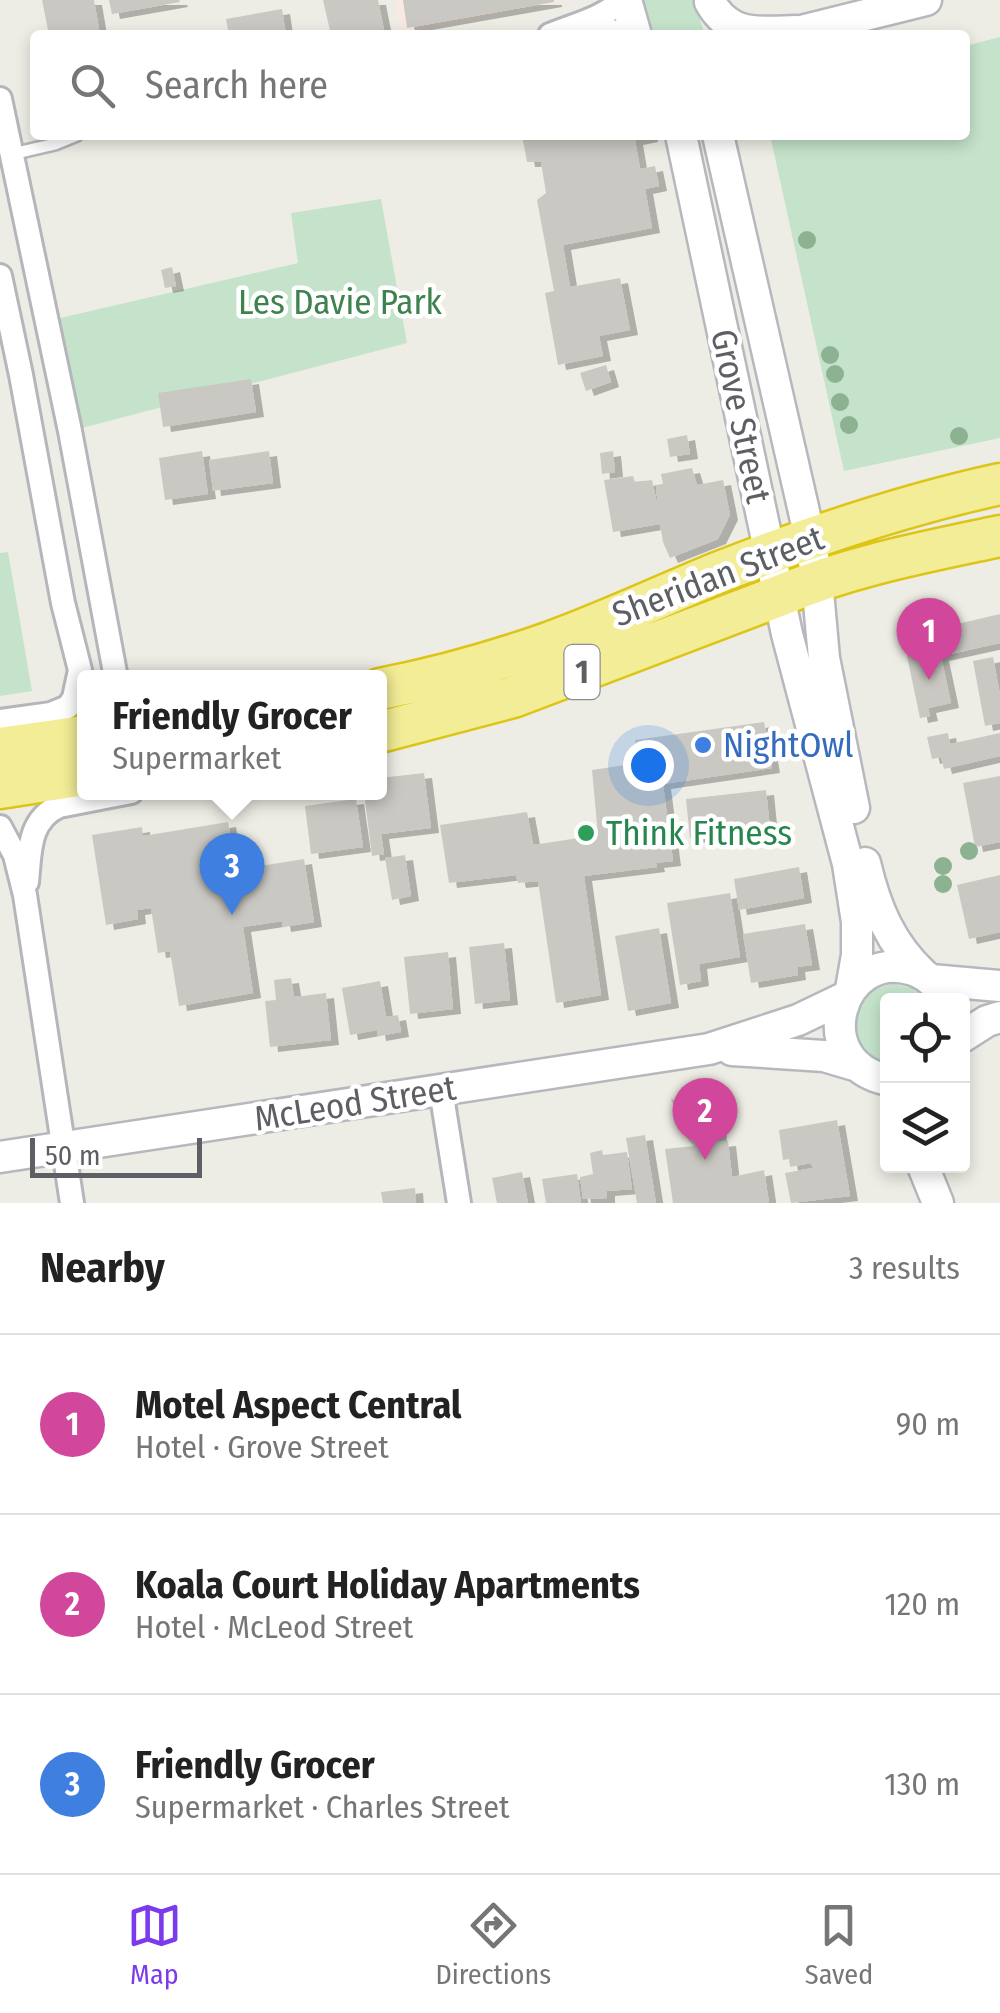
<!DOCTYPE html>
<meta charset="utf-8">
<style>
body{margin:0;font-family:"Fira Sans Condensed",sans-serif;background:#f2f2f2;color:#222}
.controls{position:absolute;right:30px;bottom:30px;display:grid;overflow:hidden;border-radius:10px;box-shadow:0 5px 15px #0003}
.controls button{width:90px;height:90px;display:grid;place-items:center;padding:0;border:0;border-bottom:2px solid #e0e0e0;background:#fff;color:#222;font:50px sans-serif}
.scale{position:absolute;left:30px;bottom:25px;width:172px;box-sizing:border-box;padding-left:10px;border:5px solid #5d5f64;border-top:0;font-size:28px;line-height:35px;white-space:nowrap;color:#5d5f64;-webkit-text-stroke:8px #fff;paint-order:stroke}
.you{position:absolute;left:648px;top:765px;width:35px;height:35px;margin:-25px;border:8px solid #fff;border-radius:50%;background:#1a73e8;box-shadow:0 0 0 15px #1a73e833}
.badge{display:grid;place-items:center;width:65px;height:65px;border-radius:50%;background:#7c3aed;color:#fff;font-size:32px;font-weight:700}
.pin{position:absolute;translate:-50% -82px;filter:drop-shadow(0 2px 5px #0008)}
.pin::after{content:'';position:absolute;top:52px;width:35px;height:30px;background:inherit;clip-path:polygon(0 0,100% 0,50% 100%)}
.popup{position:absolute;left:77px;top:670px;width:310px;height:130px;box-sizing:border-box;display:grid;place-content:center;border-radius:10px;background:#fff;filter:drop-shadow(0 2px 8px #0005);font-size:32px;white-space:nowrap;color:#767676}
.popup b{font-size:38px;color:#222}
.popup::after{content:'';position:absolute;left:50%;top:100%;margin-left:-20px;border:20px solid transparent;border-top-color:#fff}
.list{margin:0;padding:0;list-style:none}
h2{display:flex;justify-content:space-between;align-items:center;height:130px;margin:0;padding:0 40px;font-size:42px}
h2 small{font-size:32px;font-weight:400;color:#767676}
.list li{display:grid;grid-template-columns:65px 1fr auto;gap:30px;align-items:center;box-sizing:border-box;height:180px;padding:0 40px;border-top:2px solid #e0e0e0}
.list b{display:block;font-size:38px;white-space:nowrap}
.list p{margin:0;font-size:32px;white-space:nowrap;color:#767676}
.list em{font-size:32px;font-style:normal;color:#767676}
.icon{flex:none;width:55px;height:55px;fill:none;stroke:currentColor;stroke-width:2;stroke-linecap:round;stroke-linejoin:round}
.map{position:relative;flex:none;width:1000px;height:1203px;overflow:hidden}
.search{position:absolute;background:#fff;box-shadow:0 5px 15px #0003;left:30px;right:30px;top:30px;height:110px;display:flex;align-items:center;gap:25px;box-sizing:border-box;padding:0 35px;border-radius:10px;color:#767676;font-size:38px}
.sheet{height:670px;background:#fff}
nav{display:flex;justify-content:space-around;align-items:center;box-sizing:border-box;height:140px;border-top:2px solid #e0e0e0;background:#fff;font-size:28px;color:#767676}
nav a{display:grid;justify-items:center;gap:5px}
nav .on{color:#7c3aed}
.map>svg:first-child{display:block}
</style>
<div class="map">
<svg width="1000" height="1203" viewBox="0 0 1000 1203">
<defs>
<filter id="shadow"><feDropShadow dx="8" dy="5" stdDeviation="0" flood-color="#0004"/></filter>
</defs>
<rect width="100%" height="100%" fill="#eeede5"/>
<path fill="#f9e9e3" d="M395,0H568L400,33Z"/>
<path fill="#c4e3ca" d="M641,0H694L705,35H652Z
M1000,37V438L844,471L770,135H965V46Z
M381,199L407,343L78,429L60,318L298,263L291,213Z
M8,552L32,691L0,696V553Z
M894,984L912,988L928,1000L888,1001V1066C841,1051 845,990 894,984Z"/>
<path fill="#c9c8c2" filter="url(#shadow)" d="M42,0H94L100,35H49Z
M109,0H179L180,2L112,14Z
M323,0H378L384,30L361,35H331Z
M403,0H554V2L407,28Z
M282,9L286,35H229L226,19Z
M522,135H650V137L635,140L640,169L655,166L659,186L645,189L652,228L563,245L570,287L620,278L630,330L599,336L603,356L558,365L545,293L554,291L537,200L546,193L541,162H527Z
M172,267L176,286L165,288L161,270Z
M606,365L611,382L586,391L580,373Z
M251,379L256,412L163,427L158,393Z
M687,435L690,454L670,457L667,439Z
M202,451L208,494L165,500L159,458Z
M269,451L273,483L213,491L209,460Z
M613,451L615,472L602,474L600,453Z
M692,468L697,485L723,480L730,515L718,539L670,558L663,542L660,524L613,532L604,480L633,476L635,482L652,480L658,508L656,485L663,484L661,474Z
M1000,614V643L941,656L951,703L928,708L930,716L920,718L903,637L924,632L929,652L957,646L953,625Z
M993,657L1000,695V723L985,726L973,661Z
M764,722L772,768L663,784L673,861L656,863L657,867L584,876L601,995L556,1003L538,881L518,883L516,875L449,883L440,825L527,812L533,845L598,835L592,770L639,763L635,740Z
M948,733L950,744L1000,733V756L944,769L941,757L932,759L927,737Z
M424,773L431,828L381,834L384,854L372,856L364,792H380V778Z
M1000,776V842L975,847L963,783Z
M766,790L770,829L690,838L686,799Z
M356,799L363,847L311,854L305,806Z
M228,822L236,870L304,859L314,922L283,927L282,921L243,927L253,993L179,1006L170,951L158,953L151,908L137,910L138,919L106,925L92,835L142,827L143,836Z
M405,855L411,896L392,900L385,858Z
M799,867L804,898L739,910L734,879Z
M1000,875V932L969,939L957,885Z
M730,893L740,957L699,964L701,981L680,985L667,903Z
M805,924L812,965L797,967L798,975L751,983L743,934Z
M659,928L671,1003L628,1011L615,936Z
M504,943L510,1000L475,1004L469,947Z
M448,952L453,1009L410,1014L404,957Z
M291,978L294,997L326,993L331,1040L270,1047L265,1001L276,1000L274,980Z
M380,981L386,1017L398,1015L401,1032L378,1036L377,1030L350,1035L342,988Z
M671,1099L718,1113L719,1142L728,1141L732,1177L764,1170L769,1203H673L665,1149L694,1146L689,1141Z
M837,1120L850,1196L791,1203L785,1173L813,1168L811,1163L790,1167L789,1159L783,1160L779,1130Z
M645,1135L656,1203H637L626,1138Z
M602,1150L603,1155L627,1152L632,1189L607,1191V1198L583,1199L580,1177L593,1174L590,1153Z
M522,1172L528,1203H497L492,1178Z
M577,1174L581,1203H546L542,1179Z
M415,1188L416,1203H383L381,1192Z"/>
<g fill="none" stroke-linecap="round" stroke-linejoin="round">
<g stroke="#b5b6bb" stroke-width="16">
<path id="lane" d="M12,154L55,144L77,135"/>
</g>
<g stroke="#b5b6bb" stroke-width="28">
<path id="street" d="M576,33L608,30L626,35
M550,35C574,25 604,18 622,0
M0,99L70,431L116,678
M0,276L21,375L63,603L80,670L74,698L68,707L51,714L0,721
M0,827L15,855L25,895L72,1203
M27,882C30,852 28,820 59,806L131,792
M441,1090L459,1203"/>
</g>
<g stroke="#b6b8bd" stroke-width="35">
<path id="secondary" d="M626,0L636,35
M710,2C730,38 760,32 796,31
M785,35L926,0
M681,135L787,634L848,864L857,922V955L851,989
M718,135L810,538L817,580L824,658L854,808
M865,863C875,906 890,944 924,975
M931,980L1000,986
M962,1037L987,1021L1000,1017
M732,1050L824,1056L858,1066
M888,1080C805,1063 840,946 913,970C928,975 939,986 946,1001
M0,1157L709,1049L798,1020L846,997
M923,1166L938,1203"/>
</g>
<g stroke="#ddc516" stroke-width="45">
<path id="highway" d="M380,689C437,678 494,662 548,643C606,622 661,596 717,573C809,537 903,505 1000,484
M380,732L513,697L779,596C850,566 925,552 1000,536
M0,748L84,736
M0,788L84,775"/>
</g>
<use href="#lane" stroke="#fff" stroke-width="11"/>
<use href="#street" stroke="#fff" stroke-width="22"/>
<use href="#secondary" stroke="#fff" stroke-width="30"/>
<use href="#highway" stroke="#f3ed97" stroke-width="40"/>
</g>
<g fill="#8db292">
<circle cx="807" cy="240" r="9"/>
<circle cx="830" cy="355" r="9"/>
<circle cx="835" cy="374" r="9"/>
<circle cx="840" cy="402" r="9"/>
<circle cx="849" cy="425" r="9"/>
<circle cx="959" cy="436" r="9"/>
<circle cx="969" cy="851" r="9"/>
<circle cx="943" cy="866" r="9"/>
<circle cx="943" cy="884" r="9"/>
</g>
<circle fill="#3f7fe0" stroke="#fff" stroke-width="4" cx="703" cy="745" r="10"/>
<circle fill="#2e9e5b" stroke="#fff" stroke-width="4" cx="586" cy="833" r="10"/>
<g text-anchor="middle" dominant-baseline="central" stroke-width="9" stroke-linejoin="round" paint-order="stroke">
<rect fill="#fff" stroke="#8e8f92" stroke-width="2.5" x="564.5" y="645" width="35" height="54" rx="8"/>
<g font-size="32" font-weight="bold" fill="#5d5f64">
<text x="582" y="672">1</text>
</g>
<g font-size="35" fill="#3e824e" stroke="#fff">
<text x="340" y="302">Les Davie Park</text>
</g>
<g font-size="35" fill="#5d5f64" stroke="#fff">
<text transform="translate(741 416) rotate(78)">Grove Street</text>
<text transform="translate(718 576) rotate(-21)">Sheridan Street</text>
<text transform="translate(355 1103) rotate(-9)">McLeod Street</text>
</g>
<g font-size="35" fill="#366cbe" stroke="#fff" text-anchor="start">
<text x="723" y="745">NightOwl</text>
</g>
<g font-size="35" fill="#27864d" stroke="#fff" text-anchor="start">
<text x="606" y="833">Think Fitness</text>
</g>
</g>
</svg>
<div class="controls">
<button><svg class="icon" aria-label="locate" viewBox="0 0 24 24"><circle cx="12" cy="12" r="6"/><path d="M12 2v4M12 18v4M2 12h4M18 12h4"/></svg></button>
<button><svg class="icon" aria-label="layers" viewBox="0 0 24 24"><path d="M12 4l9 5-9 5-9-5zM3 14l9 5 9-5"/></svg></button>
</div>
<div class="scale">50 m</div>
<div class="you"></div>
<div class="pin badge" style="left:929px;top:680px;background:#d1479c">1</div>
<div class="pin badge" style="left:705px;top:1160px;background:#d1479c">2</div>
<div class="pin badge" style="left:232px;top:915px;background:#3f7fe0">3</div>
<div class="popup"><b>Friendly Grocer</b>Supermarket</div>
<div class="search"><svg class="icon" aria-label="search" viewBox="0 0 24 24"><circle cx="10" cy="10" r="6"/><path d="M15 15l6 6"/></svg>Search here</div>
</div>
<section class="sheet">
<h2>Nearby<small>3 results</small></h2>
<ul class="list">
<li><span class="badge" style="background:#d1479c">1</span><div><b>Motel Aspect Central</b><p>Hotel · Grove Street</p></div><em>90 m</em></li>
<li><span class="badge" style="background:#d1479c">2</span><div><b>Koala Court Holiday Apartments</b><p>Hotel · McLeod Street</p></div><em>120 m</em></li>
<li><span class="badge" style="background:#3f7fe0">3</span><div><b>Friendly Grocer</b><p>Supermarket · Charles Street</p></div><em>130 m</em></li>
</ul>
</section>
<nav>
<a class="on"><svg class="icon" aria-label="map" viewBox="0 0 24 24"><path d="M3 6l6-2 6 2 6-2v14l-6 2-6-2-6 2zM9 4v14M15 6v14"/></svg>Map</a>
<a><svg class="icon" aria-label="directions" viewBox="0 0 24 24"><path d="M12 3l9 9-9 9-9-9zM9 14v-3h6M13 9l2 2-2 2"/></svg>Directions</a>
<a><svg class="icon" aria-label="saved" viewBox="0 0 24 24"><path d="M7 4h10v16l-5-4-5 4z"/></svg>Saved</a>
</nav>
